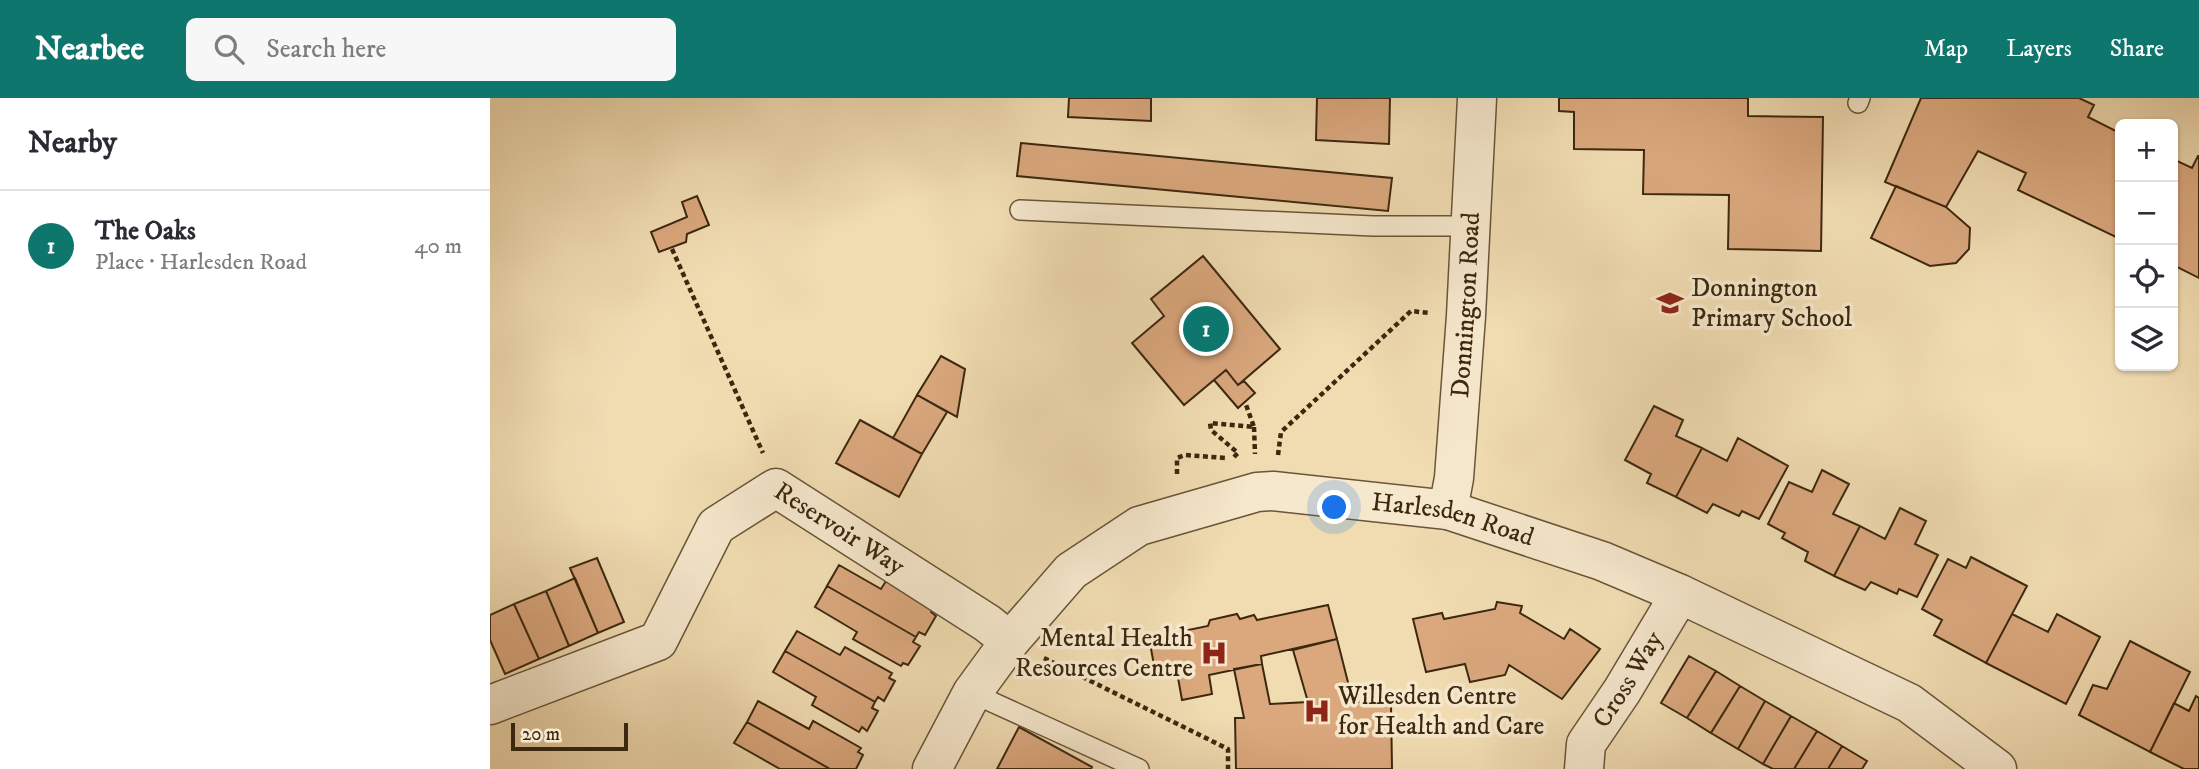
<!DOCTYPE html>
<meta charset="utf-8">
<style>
body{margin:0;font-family:"IM FELL DW Pica",serif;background:#f7f7f7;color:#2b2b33}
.controls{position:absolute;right:21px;top:21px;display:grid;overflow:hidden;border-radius:10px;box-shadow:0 2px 5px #0004}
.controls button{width:63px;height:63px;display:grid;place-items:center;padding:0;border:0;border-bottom:2px solid #e1e1e2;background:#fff;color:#2b2b33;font:35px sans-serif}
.scale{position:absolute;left:21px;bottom:18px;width:117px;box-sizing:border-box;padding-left:7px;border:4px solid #3c280f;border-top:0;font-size:19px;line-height:24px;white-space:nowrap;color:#3c280f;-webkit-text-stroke:5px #f6e8cd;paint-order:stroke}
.you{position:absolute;left:845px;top:410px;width:24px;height:24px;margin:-18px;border:5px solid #fff;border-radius:50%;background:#1a73e8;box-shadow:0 0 0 10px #1a73e833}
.badge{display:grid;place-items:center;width:46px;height:46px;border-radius:50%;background:#0f766e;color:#fff;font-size:23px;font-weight:700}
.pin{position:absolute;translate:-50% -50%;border:4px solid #fff;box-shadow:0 2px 7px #0006}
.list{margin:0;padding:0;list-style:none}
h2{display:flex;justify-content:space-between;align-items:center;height:91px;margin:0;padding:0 28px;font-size:30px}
h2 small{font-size:23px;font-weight:400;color:#7c7c81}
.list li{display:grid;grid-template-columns:46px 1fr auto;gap:21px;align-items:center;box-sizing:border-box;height:112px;padding:0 28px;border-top:2px solid #e1e1e2}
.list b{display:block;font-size:26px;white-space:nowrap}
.list p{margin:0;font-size:23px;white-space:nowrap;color:#7c7c81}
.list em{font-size:23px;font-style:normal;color:#7c7c81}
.icon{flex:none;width:38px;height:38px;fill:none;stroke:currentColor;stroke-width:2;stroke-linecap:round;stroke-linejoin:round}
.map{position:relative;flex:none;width:1709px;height:671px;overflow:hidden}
header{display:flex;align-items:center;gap:42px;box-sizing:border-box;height:98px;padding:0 35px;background:#0f766e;color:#fff}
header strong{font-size:33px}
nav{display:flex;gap:38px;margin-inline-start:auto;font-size:24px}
.search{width:490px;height:63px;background:#f7f7f7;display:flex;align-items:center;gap:18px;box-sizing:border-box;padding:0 24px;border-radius:10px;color:#7c7c81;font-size:26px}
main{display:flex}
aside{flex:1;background:#fff}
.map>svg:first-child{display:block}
</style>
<header>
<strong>Nearbee</strong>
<div class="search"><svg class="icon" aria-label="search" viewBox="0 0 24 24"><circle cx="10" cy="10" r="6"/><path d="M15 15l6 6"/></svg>Search here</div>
<nav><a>Map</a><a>Layers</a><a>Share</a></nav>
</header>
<main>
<aside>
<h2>Nearby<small></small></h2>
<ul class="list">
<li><span class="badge">1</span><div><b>The Oaks</b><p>Place · Harlesden Road</p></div><em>40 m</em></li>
</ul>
</aside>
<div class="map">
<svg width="1709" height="671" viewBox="0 0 1709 671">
<rect width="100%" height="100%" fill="#f1dcb2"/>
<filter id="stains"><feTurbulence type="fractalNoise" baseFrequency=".00286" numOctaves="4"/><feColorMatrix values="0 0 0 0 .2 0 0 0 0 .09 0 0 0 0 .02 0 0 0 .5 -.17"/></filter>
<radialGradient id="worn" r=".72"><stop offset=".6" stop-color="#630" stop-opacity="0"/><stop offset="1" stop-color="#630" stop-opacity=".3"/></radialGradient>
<path fill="#dba87e" stroke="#3c280f" stroke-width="2" d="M579,0H661V23L578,19Z
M827,0H900L899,46L826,42Z
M1069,0H1258V18L1333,19L1331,153L1238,151L1239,97L1153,96L1154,52L1084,51V14L1069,13Z
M1431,0H1589L1604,7L1598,19L1630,35V141L1528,92L1536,75L1488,53L1456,109L1395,84Z
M531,45L902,80L898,113L527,78Z
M1708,58H1709V180L1683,167V61L1702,70Z
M1406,88L1456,109L1480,130L1479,151L1466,165L1440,168L1381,140Z
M207,98L219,127L197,136L196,144L169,154L161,134L197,119L192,104Z
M713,158L790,251L748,287L736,272L694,307L642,245L674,218L661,201Z
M451,258L475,271L467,319L427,297Z
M736,272L748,287L754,283L765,295L748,310L724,282Z
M427,297L457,314L432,356L403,340Z
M1164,308L1193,322L1186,338L1212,350L1186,399L1157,385L1161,376L1135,362Z
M370,322L432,356L409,399L346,365Z
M1248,340L1298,368L1269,421L1252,413L1249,418L1223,406L1217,415L1186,399L1212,350L1237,363Z
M1332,372L1359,386L1343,416L1370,428L1344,478L1315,463L1318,454L1292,440L1295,435L1278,426L1299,384L1322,394Z
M1410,410L1436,423L1425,446L1448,457L1427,499L1409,491L1407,496L1381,484L1375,492L1344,478L1370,428L1395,441Z
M1481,459L1537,488L1496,565L1444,537L1452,522L1432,511L1458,461L1476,470Z
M107,460L134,524L108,535L80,470Z
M349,467L391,491L396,483L443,510L441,514L446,518L435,537L429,534L426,539L337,488Z
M85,480L108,535L79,548L56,493Z
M337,488L426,539L423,544L430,548L418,567L413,565L411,568L363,541L367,534L325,509Z
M56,493L79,548L49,561L24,506Z
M1007,504L1032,508L1030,515L1074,541L1080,531L1110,551L1072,601L1019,567L1015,577L980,584L975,566L936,574L923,521L952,515L954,521L1005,511Z
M24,506L49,561L15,576L0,542V517Z
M838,507L847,541L771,558L772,566L719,577L722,596L692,602L687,574L666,578L659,540L718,528L720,522L747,516L750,521L764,517L767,522Z
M1522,516L1558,534L1567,516L1610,539L1576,606L1496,565Z
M307,533L350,557L355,549L402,575L399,580L405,583L394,603L388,599L385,604L295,553Z
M847,541L863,604L901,606L902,671H746L745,620H754L744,571L772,566L780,606L818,604L803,552Z
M1640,543L1700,574L1660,654L1589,617L1603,587L1617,591Z
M295,553L385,604L382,610L388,613L377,633L372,629L369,634L322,607L326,599L283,574Z
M1199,558L1226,573L1197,620L1171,605Z
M1226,573L1250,588L1221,635L1197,620Z
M1250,588L1275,603L1248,651L1221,635Z
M1706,598L1709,600V671H1694L1660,654L1684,605L1699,613Z
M268,603L319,631L323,623L371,650L368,654L373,657L366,671H340L257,624Z
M1275,603L1301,618L1273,666L1248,651Z
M1301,618L1327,633L1304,671H1283L1273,666Z
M257,624L340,671H290L244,645Z
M529,629L602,669L601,671H507Z
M1327,633L1352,648L1338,671H1304Z
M1352,648L1377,663L1372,671H1338Z"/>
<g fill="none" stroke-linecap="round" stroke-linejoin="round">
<g stroke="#695538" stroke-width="22">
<path id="service" d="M1368,5L1370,0
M530,112L883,128H980
M482,595L649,671"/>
</g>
<g stroke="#695538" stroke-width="41">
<g id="minor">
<path id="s1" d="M0,607L168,543L226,428L286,390L497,525L520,543"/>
<path id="s2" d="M1094,671L1096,646L1132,593L1190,496"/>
</g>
</g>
<g stroke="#695538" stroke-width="41">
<g id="tertiary">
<path id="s3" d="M958,412L964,380L976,218L987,0"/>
<path id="s4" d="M442,671L482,595L520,543L581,473L649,428L767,394L783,393L958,412L1112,463L1190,496L1419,605L1507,671"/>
</g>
</g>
<path stroke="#3c280f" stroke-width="4.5" stroke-dasharray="5 3.5" stroke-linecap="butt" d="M182,151L273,355
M764,329L765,356
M788,357L791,334L921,213L939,215
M744,359L748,355L721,332L720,325L764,329L755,304
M687,376V360L695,357L736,360
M554,560L738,651V671"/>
<use href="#service" stroke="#f6e8cd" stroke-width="19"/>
<use href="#minor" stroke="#f6e8cd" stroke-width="38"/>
<use href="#tertiary" stroke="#f6e8cd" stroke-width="38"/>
</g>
<defs>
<g id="school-bare" transform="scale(2.1)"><path d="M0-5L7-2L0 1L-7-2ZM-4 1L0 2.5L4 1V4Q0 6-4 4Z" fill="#8f2418" stroke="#f6e8cd" stroke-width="2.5" paint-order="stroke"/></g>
<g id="hospital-bare" transform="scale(2.1)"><path d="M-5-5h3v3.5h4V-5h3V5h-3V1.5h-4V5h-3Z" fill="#8f2418" stroke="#f6e8cd" stroke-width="2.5" paint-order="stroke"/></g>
</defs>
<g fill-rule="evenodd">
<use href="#school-bare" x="1180" y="205"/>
<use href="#hospital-bare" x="724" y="555"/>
<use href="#hospital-bare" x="827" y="613"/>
</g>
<g text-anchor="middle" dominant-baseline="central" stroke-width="7" stroke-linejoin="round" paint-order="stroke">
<g font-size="26" fill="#3c280f" stroke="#f6e8cd" text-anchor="start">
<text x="1201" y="190">Donnington<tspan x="1201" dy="30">Primary School</tspan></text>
<text x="703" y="540" text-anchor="end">Mental Health<tspan x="703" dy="30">Resources Centre</tspan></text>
<text x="848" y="598">Willesden Centre<tspan x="848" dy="30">for Health and Care</tspan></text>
</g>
<g font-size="26" fill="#3c280f" stroke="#f6e8cd">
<text stroke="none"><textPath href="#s3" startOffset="206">Donnington Road</textPath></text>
<text stroke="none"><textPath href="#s4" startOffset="646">Harlesden Road</textPath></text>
<text stroke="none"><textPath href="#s1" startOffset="455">Reservoir Way</textPath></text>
<text stroke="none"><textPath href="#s2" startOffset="102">Cross Way</textPath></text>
</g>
</g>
<rect width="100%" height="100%" filter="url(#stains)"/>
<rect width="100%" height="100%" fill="url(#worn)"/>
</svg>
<div class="controls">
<button>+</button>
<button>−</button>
<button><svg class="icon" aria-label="locate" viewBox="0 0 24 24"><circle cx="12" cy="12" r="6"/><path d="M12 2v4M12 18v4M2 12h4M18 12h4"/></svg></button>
<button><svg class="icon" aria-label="layers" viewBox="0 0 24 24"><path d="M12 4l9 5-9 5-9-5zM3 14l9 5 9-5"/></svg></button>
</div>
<div class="scale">20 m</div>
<div class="you"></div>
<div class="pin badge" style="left:716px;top:231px">1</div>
</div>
</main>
